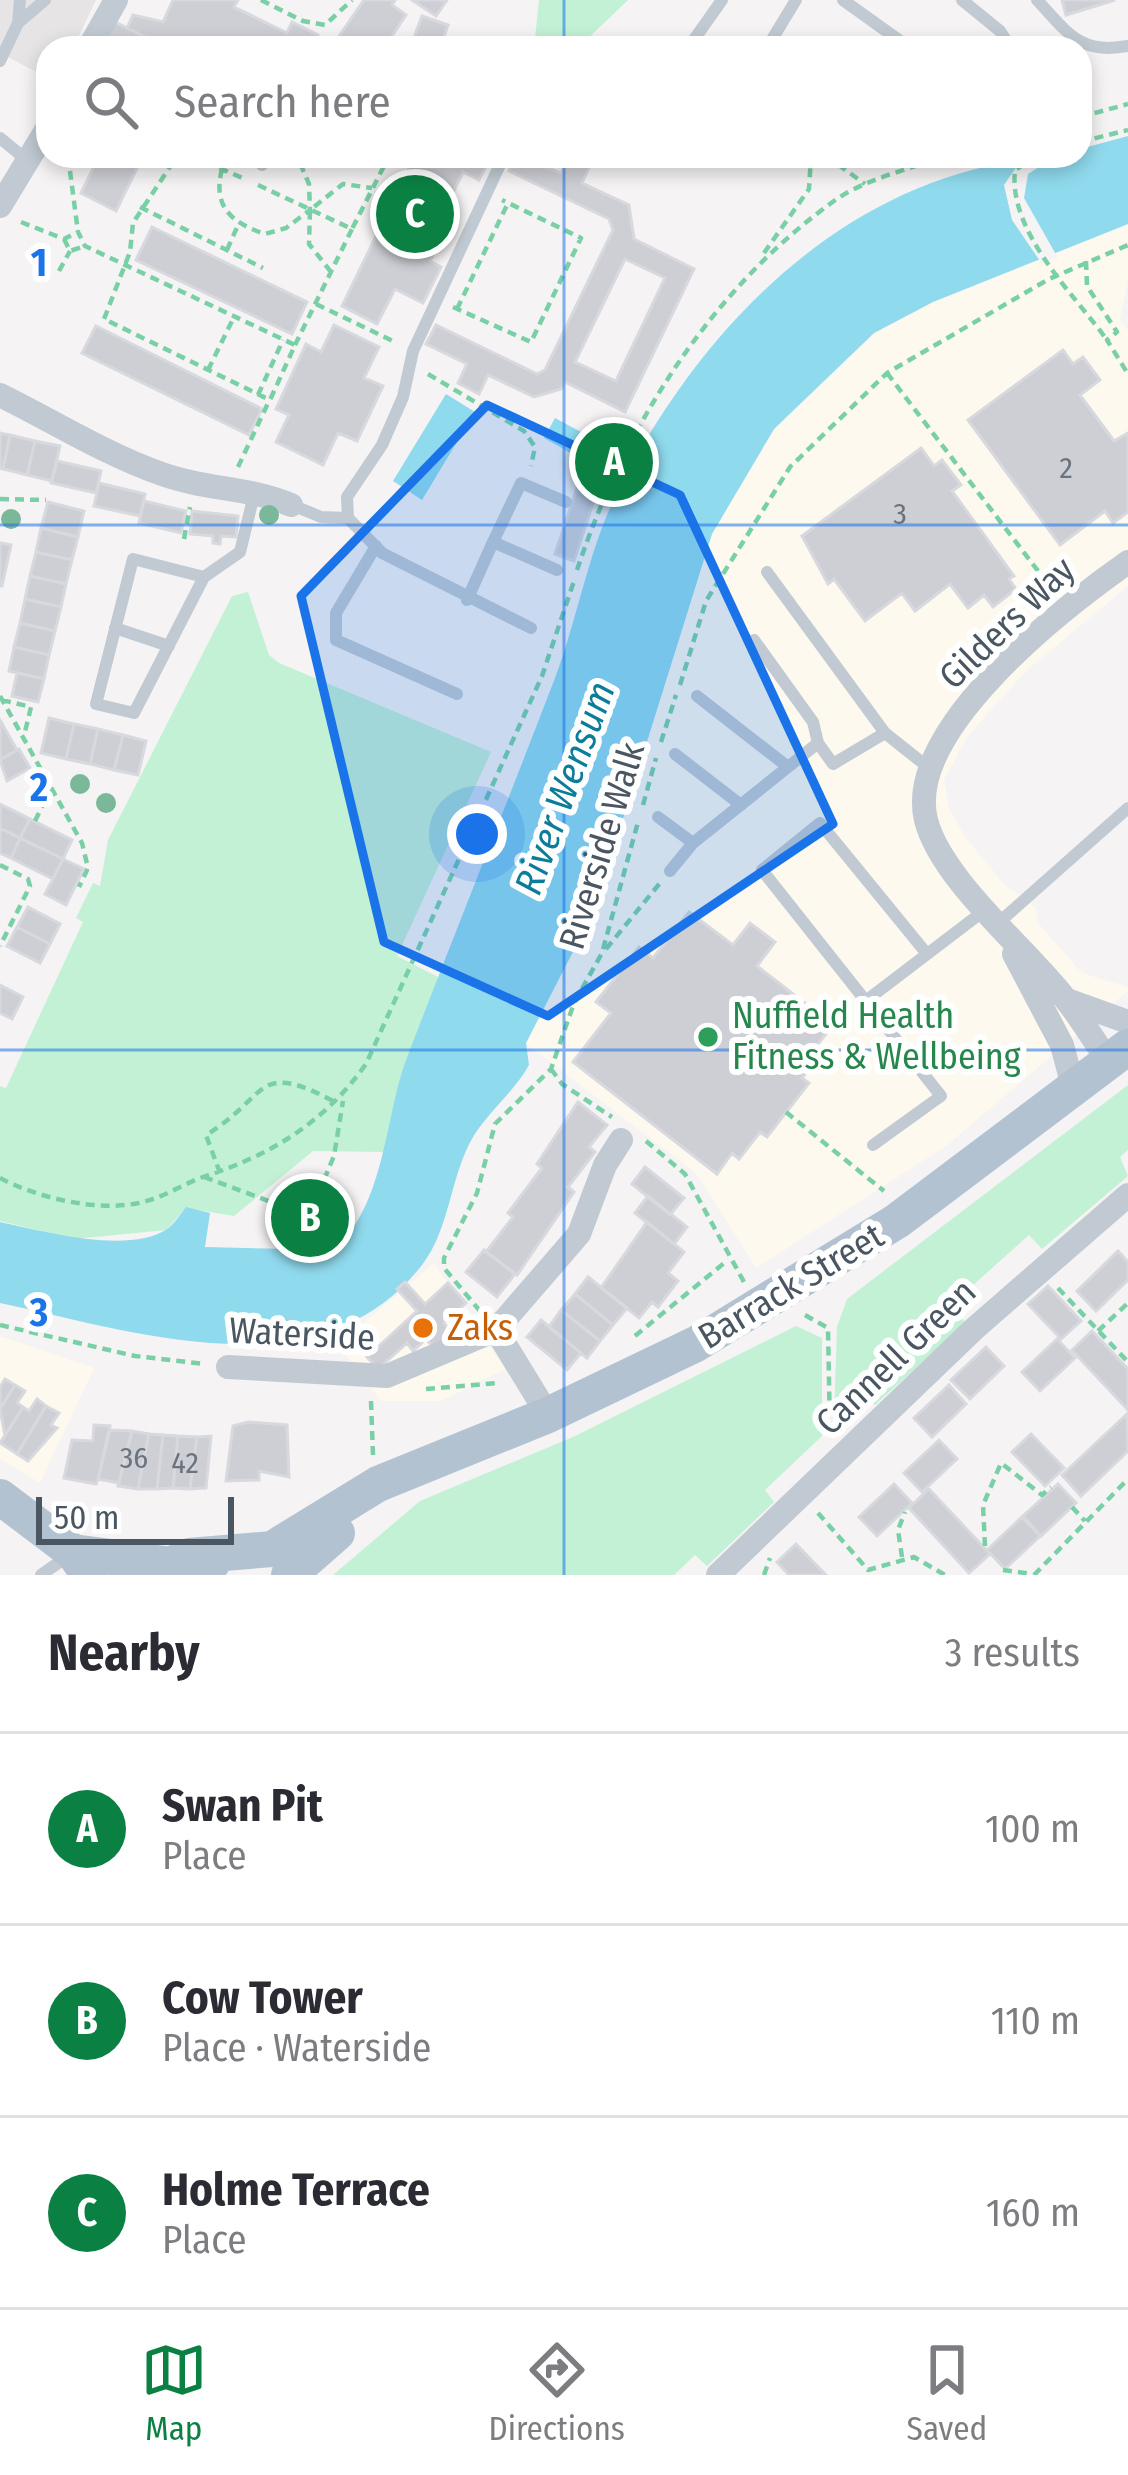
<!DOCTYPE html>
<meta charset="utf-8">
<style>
body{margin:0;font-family:"Fira Sans Condensed",sans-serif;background:#f2f2f3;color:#2b2b33}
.scale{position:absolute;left:36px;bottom:30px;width:198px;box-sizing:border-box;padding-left:12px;border:6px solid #4a5661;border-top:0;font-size:33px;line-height:42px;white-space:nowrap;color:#4a5661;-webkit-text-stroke:9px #fff;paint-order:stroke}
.you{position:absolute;left:477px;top:834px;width:42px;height:42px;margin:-30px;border:9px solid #fff;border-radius:50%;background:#1a73e8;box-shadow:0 0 0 18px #1a73e833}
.badge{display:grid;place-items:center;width:78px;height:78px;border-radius:50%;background:#0b8043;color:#fff;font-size:39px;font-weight:700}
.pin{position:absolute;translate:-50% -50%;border:6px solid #fff;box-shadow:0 3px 12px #0006}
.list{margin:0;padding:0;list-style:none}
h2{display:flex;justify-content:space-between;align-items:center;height:156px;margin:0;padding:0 48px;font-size:51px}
h2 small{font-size:39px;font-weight:400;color:#7c7c81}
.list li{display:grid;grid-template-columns:78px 1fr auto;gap:36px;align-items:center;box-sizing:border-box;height:192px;padding:0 48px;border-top:3px solid #e1e1e2}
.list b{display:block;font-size:45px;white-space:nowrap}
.list p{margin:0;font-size:39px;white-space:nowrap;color:#7c7c81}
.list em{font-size:39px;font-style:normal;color:#7c7c81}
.icon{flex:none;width:66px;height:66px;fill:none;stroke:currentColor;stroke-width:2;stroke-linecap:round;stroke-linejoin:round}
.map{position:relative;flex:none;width:1128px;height:1575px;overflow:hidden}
.search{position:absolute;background:#fff;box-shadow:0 6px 18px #0003;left:36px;right:36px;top:36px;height:132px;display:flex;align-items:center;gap:30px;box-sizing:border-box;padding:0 42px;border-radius:36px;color:#7c7c81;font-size:45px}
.sheet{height:732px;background:#fff}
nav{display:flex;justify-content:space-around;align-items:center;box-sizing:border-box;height:168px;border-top:3px solid #e1e1e2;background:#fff;font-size:33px;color:#7c7c81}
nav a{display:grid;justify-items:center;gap:6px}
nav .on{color:#0b8043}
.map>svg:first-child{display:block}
</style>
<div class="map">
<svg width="1128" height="1575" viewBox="0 0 1128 1575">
<rect width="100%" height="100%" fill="#f5f3f3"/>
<path fill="#fdf9ef" d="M1128,224V280L1120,319L1128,331V586L1026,671L967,737L944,780L949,808L965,837L1004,884L1036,907L1038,923L1082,973L1128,987V991L946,1146L756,1268L696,1173L526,1044L594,911L712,534L775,429L874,334L933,302Z
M434,1263L505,1369L441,1401H381L346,1355L338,1334L366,1321Z
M0,1336L94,1368L40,1483L0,1459Z"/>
<path fill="#e6e4e5" d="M0,0H96L73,48H48V78L0,53Z"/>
<path fill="#c3f1d5" d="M539,0H628L578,48H534Z
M248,592L269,655L279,663L491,752L397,956L440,978L404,1066L387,1152L313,1151L234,1216L186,1208L166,1230L75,1239L0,1221V1086L6,1088L83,922L76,918L93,883L100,886L108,840L232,596Z
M1128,1085V1150L1120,1157L1128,1176L1042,1249L1029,1235L952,1304L965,1323L875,1405L864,1394L834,1420L837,1327L847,1299Z
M796,1326L822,1338V1436L765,1490L774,1502L707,1566L695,1555L674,1575H333L420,1501L573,1437Z"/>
<path fill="#90daee" d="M1128,128V224L933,302L874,333L774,429L712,534L594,911L526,1043L529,1065C514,1092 489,1111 473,1137C450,1176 450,1229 422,1265C320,1396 133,1331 0,1303V1222C42,1231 129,1255 167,1229C174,1224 181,1214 186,1207L210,1213L205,1247L290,1249L325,1256C385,1216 384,1119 406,1060C455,932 506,806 555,678C577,620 588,553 615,497C705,315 866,156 1080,156V138Z
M446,394L475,412L422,500L393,481Z
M555,418L618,452L606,473L544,438Z"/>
<path fill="#f5f3f3" d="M1128,122V136L1080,149V132Z
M1056,156L1028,174L1024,198L1058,258L1042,264L1012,220L1004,185L1024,156Z"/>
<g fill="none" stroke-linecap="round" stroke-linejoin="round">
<path stroke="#90daee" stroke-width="8" d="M612,463L629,473"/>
</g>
<path fill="#cdcfd5" stroke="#d7d9de" stroke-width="3" fill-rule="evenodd" d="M173,0H238L234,7L287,33L292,22L318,35L317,48H168L127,28L133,15L163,22Z
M364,0H395L392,5L406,15L384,48H344L335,42Z
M412,0H447L436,16Z
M1062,0H1115L1066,15Z
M422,16L448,25L440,48H410Z
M113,21L168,48H105L101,46Z
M99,156H143L116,211L81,193Z
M415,156H491L479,180L463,172L426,247L435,251L430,261L441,267L423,303L395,289L377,324L342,306Z
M515,156L561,173L570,156L591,163L582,183L629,205L634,239L694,269L625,412L565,382L561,389L534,397L488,375L479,394L458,383L467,364L426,344L436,325L537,374L545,370L613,230L609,219L509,171ZM625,259L665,278L616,381L575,362Z
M152,227L307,302L292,334L136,260Z
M334,325L379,347L364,378L383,386L357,441L338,433L323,465L276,442L289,415L276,409L306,344L321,352Z
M96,326L262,409L249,435L82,353Z
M1063,350L1073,364L1083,357L1100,380L1080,395L1114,441L1128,433V512L1113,523L1105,511L1060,545L968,420Z
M0,433L10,435L3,469L0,468Z
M10,435L35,441L27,475L3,469Z
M35,441L60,446L52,481L27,475Z
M921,448L934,466L942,460L961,485L952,491L1014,576L1009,579L1016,589L993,607L984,595L968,608L950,584L915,611L902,593L865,621L834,579L828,584L802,536Z
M57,461L101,471L96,493L51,483Z
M99,483L145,494L140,516L94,506Z
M578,485L597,491L574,561L555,554Z
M144,501L186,511L181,533L139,523Z
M48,502L84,511L78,537L41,528Z
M192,511L238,516L236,537L221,536L220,544L213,543V536L190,534Z
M41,528L78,537L72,560L36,552Z
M0,543L11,545L2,586H0Z
M36,552L72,560L66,584L30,576Z
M30,576L66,584L61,607L25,599Z
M25,599L61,607L55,631L20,623Z
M20,623L55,631L49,655L14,647Z
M14,647L49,655L44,679L9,671Z
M17,673L44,679L38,702L12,696Z
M49,718L74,724L66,759L41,753Z
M0,720L17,750L0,760Z
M74,724L98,729L90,764L66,759Z
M98,729L123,735L114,770L90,764Z
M123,735L146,741L138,775L114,770Z
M19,749L30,768L7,781L0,760Z
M0,804L30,819L20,838L0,828Z
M30,819L72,840L63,859L20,838Z
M0,828L20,838L11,858L0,853Z
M20,838L63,859L53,879L11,858Z
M63,859L84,869L66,905L45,894Z
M28,907L60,924L50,944L17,927Z
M689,912L733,945L750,923L775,942L757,966L833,1025L814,1049L820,1054L802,1078L809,1083L767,1137L760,1132L739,1159L732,1153L717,1174L573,1062L611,1013L596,1002L639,947L653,958Z
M17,927L50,944L40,963L7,946Z
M0,985L23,997L12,1019L0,1013Z
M578,1102L607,1125L589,1147L595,1152L568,1187L574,1192L517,1275L486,1252L513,1217L508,1213L542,1168L537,1164Z
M645,1167L684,1198L670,1215L632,1184Z
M290 1214a21 21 0 1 1 42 0a21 21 0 1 1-42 0Z
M648,1196L687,1227L674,1244L635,1213Z
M647,1222L684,1252L668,1273L678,1281L658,1307L652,1302L639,1318L601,1288Z
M484,1250L515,1274L497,1297L466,1272Z
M1118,1251L1128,1262V1280L1096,1311L1077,1291Z
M588,1277L627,1308L613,1325L575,1294Z
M405,1282L425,1304L448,1283L466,1303L444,1323L453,1333L435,1349L426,1339L413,1351L407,1343L378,1369L367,1357L417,1311L397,1289Z
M1048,1286L1081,1321L1061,1339L1028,1304Z
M575,1294L613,1325L600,1341L561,1310Z
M561,1310L600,1341L587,1358L549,1327Z
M541,1320L581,1353L567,1370L527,1337Z
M1092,1331L1128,1369V1410L1072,1350Z
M1057,1339L1075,1358L1040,1391L1022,1372Z
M986,1347L1004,1366L970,1399L951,1380Z
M5,1379L15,1385L0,1409V1387Z
M15,1385L25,1391L17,1403L23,1407L5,1436L0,1409Z
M949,1385L966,1404L932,1437L914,1418Z
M37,1399L46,1406L17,1454L0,1443L23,1407L29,1411Z
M46,1406L59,1413L51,1425L57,1428L28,1461L17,1454Z
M1127,1414L1128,1451L1081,1496L1062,1475Z
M248,1422L287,1425L289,1477L259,1471V1480L226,1481L233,1426Z
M94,1425L110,1426L98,1479L96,1484L64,1478L72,1440L93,1441Z
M110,1430L132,1431L119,1483L98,1479Z
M132,1431L149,1434L138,1489L118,1486Z
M149,1434L163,1435L157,1489H138Z
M1031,1434L1064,1468L1045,1486L1012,1452Z
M163,1435L178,1436L173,1488L157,1489Z
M178,1436L197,1437L190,1489L173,1488Z
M211,1436L206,1488L190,1489L197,1437Z
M939,1440L957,1459L922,1492L904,1473Z
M894,1484L912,1503L877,1536L859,1517Z
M1058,1484L1076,1503L1041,1536L1023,1516Z
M929,1489L990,1554L969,1573L909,1508Z
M1022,1517L1040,1536L1005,1569L987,1550Z
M796,1544L826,1575H789L777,1562Z"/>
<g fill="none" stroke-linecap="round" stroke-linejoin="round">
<path stroke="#7ad0a6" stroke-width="4.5" stroke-dasharray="9 6" stroke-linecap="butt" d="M261,0L303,21L325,25L352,0
M1080,117L1128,104
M1080,142L1128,130
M68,156L78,232
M192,156L247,180
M826,156L865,184
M222,169C212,207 232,223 265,234L286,228L310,210L309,184L297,156
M258,185L352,229L389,156
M140,207L263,268
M21,222L64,239L78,232L85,246L295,345L270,400L104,319L130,252L133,223L177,156
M64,239L70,251L85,246
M227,250L238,225
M764,253L809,189L811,156
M1086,261L1087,286L1117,332L1107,340L1128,374
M59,271L70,251
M331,272L309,244L310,210L343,184L372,188
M316,304L397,343
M453,307L531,342L581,238L502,200
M457,309L508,203
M295,345L352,229
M208,370L234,317
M887,373L1051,588
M428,374L524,431L535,447L531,466
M258,395L283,340
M238,467L269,401
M0,499L46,500
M184,539L190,507
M577,570C625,426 710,290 834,201C864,179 911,169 945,156
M680,685L706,601L790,467L887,373L1049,279L1128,245
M0,696L82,843L88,868L79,887
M2,700L31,707L24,736
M661,742L676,695
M643,805L656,758
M35,821L50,790
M0,865L28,879L30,886L0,946
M606,949L660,883
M551,1069L562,1084L612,1117
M786,1112L884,1191
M646,1141L685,1174L744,1282
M220,1173L206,1135C271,1096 253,1058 337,1103
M204,1177L274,1203L288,1190L321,1187L334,1156L343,1101
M0,1178C38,1198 100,1213 143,1202C164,1197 183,1184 203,1177C271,1155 324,1123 366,1064L542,676L574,581
M275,1204L300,1238C323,1240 335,1229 336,1206L321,1187
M1058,1288L1128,1362
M480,1311L444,1268V1258L477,1193L495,1124L551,1069L574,1003L602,953L638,822
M805,1315L828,1328L830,1434
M0,1325L135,1356L204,1364
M1098,1331L1128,1303
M635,1336L728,1260
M426,1389L498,1383
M371,1401L373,1455
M1072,1507L1085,1521
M818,1513L868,1570L914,1557L945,1575
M985,1546L983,1505L1001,1463L1042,1495L1051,1487
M902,1557L898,1530L905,1512
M1003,1570L1032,1574
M764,1575L770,1558
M1034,1575L1128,1479"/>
<path stroke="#c1cad2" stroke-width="12" d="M843,0L910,48
M962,0L1000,31L1011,48
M1037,0C1068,33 1080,55 1128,46
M18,23L20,0
M605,48L612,43
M688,48L722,0
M780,48L771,41L796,0
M0,61L18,23L45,0
M0,138L28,161
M504,156L413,351L403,397L382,445L347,497L348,518L382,553L531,628
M262,165L267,156
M292,505L321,517L348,518
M493,542L521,483L566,502
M376,546L336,613V640L457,694
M767,572L885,733L929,768
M204,577L134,713L96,704L133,559L204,577L240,552L255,491
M467,600L493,542L557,570
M115,628L169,646
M754,640L813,722L818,743
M697,696L788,767
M675,754L741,805
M658,817L693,843
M670,871L693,843L818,743L833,764L885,733
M997,924L1128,808
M863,1003L985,910
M873,1145L941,1096L762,870L820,823L927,954
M41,1575L68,1556"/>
<path stroke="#c1cad2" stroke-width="24" d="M89,48L116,0
M0,206L48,127
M0,395C53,421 107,455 162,474C206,490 249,487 291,505
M1014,954L1062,1045L1074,1090
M1067,1000L1128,1022
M1109,1062C1095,1042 1082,1020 1067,1001C1029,951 941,880 926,820C904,730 1064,607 1128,562
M496,1330L579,1234L605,1165L621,1140
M228,1367L387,1376L496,1330L548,1415
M718,1575L974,1329L1128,1195"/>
<path stroke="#b3c2d1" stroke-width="36" d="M0,1497L73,1552L89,1575
M73,1552L165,1564
M189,1556L272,1549L378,1484L548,1415L696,1344L897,1221L1128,1047
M149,1575L189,1556L213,1562
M289,1575L337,1533"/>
<path stroke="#7ad0a6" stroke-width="4.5" stroke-dasharray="9 6" stroke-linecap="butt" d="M1037,156L1015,170C1008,232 1073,293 1107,340"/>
</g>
<g fill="#7bb799">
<circle cx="269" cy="515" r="10"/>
<circle cx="11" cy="519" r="10"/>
<circle cx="80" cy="784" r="10"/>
<circle cx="106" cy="803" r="10"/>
</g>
<path fill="#1a73e8" fill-opacity="0.2" stroke="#1a73e8" stroke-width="9" stroke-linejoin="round" d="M487,405L680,495L833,824L548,1016L384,942L301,596Z"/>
<path fill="none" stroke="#1a73e8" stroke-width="3" stroke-opacity="0.55" d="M564,0V48M564,156V1575M0,525H1128M0,1050H1128"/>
<circle fill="#2e9e5b" stroke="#fff" stroke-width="4.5" cx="708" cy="1037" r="12"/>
<circle fill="#e8710a" stroke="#fff" stroke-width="4.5" cx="423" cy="1328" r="12"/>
<g text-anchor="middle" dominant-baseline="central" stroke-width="12" stroke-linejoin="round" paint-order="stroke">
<g font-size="30" fill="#6b747e">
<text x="1066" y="468">2</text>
<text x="900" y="514">3</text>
<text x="134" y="1458">36</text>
<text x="185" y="1463">42</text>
</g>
<g font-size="36" fill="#4a5661" stroke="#fff">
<text transform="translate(1007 623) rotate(-44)">Gilders Way</text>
<text transform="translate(602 846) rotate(-73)">Riverside Walk</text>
<text transform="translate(791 1286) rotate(-31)">Barrack Street</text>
<text transform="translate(302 1334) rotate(3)">Waterside</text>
<text transform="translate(896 1357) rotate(-44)">Cannell Green</text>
</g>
<g font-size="36" fill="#27864d" stroke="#fff" text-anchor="start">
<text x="732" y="1016">Nuffield Health<tspan x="732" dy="41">Fitness &amp; Wellbeing</tspan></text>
</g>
<g font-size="36" fill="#c56008" stroke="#fff" text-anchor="start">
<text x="447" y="1328">Zaks</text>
</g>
<g font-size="39" font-style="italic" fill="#0c7c9b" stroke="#fff">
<text transform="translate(565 788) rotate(-70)">River Wensum</text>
</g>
</g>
<g font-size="39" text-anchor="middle" font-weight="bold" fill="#1a73e8" stroke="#fff" stroke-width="12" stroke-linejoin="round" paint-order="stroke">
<text x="39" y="276">1</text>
<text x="39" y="801">2</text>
<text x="39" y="1326">3</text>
</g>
</svg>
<div class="scale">50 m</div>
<div class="you"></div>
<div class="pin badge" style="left:614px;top:462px">A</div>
<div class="pin badge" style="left:310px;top:1218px">B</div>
<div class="pin badge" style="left:415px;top:214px">C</div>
<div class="search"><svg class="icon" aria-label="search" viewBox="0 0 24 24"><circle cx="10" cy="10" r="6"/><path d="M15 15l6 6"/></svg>Search here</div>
</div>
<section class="sheet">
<h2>Nearby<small>3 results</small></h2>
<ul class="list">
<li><span class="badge">A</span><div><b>Swan Pit</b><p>Place</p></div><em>100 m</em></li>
<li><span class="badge">B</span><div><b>Cow Tower</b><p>Place · Waterside</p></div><em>110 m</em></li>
<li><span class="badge">C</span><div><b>Holme Terrace</b><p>Place</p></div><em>160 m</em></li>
</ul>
</section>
<nav>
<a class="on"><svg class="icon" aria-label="map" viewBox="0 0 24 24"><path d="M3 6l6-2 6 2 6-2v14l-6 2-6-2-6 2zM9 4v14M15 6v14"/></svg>Map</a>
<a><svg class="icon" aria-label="directions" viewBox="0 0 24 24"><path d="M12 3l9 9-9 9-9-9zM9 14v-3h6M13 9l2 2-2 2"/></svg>Directions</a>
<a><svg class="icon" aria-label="saved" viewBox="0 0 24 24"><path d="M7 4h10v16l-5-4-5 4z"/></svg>Saved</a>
</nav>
